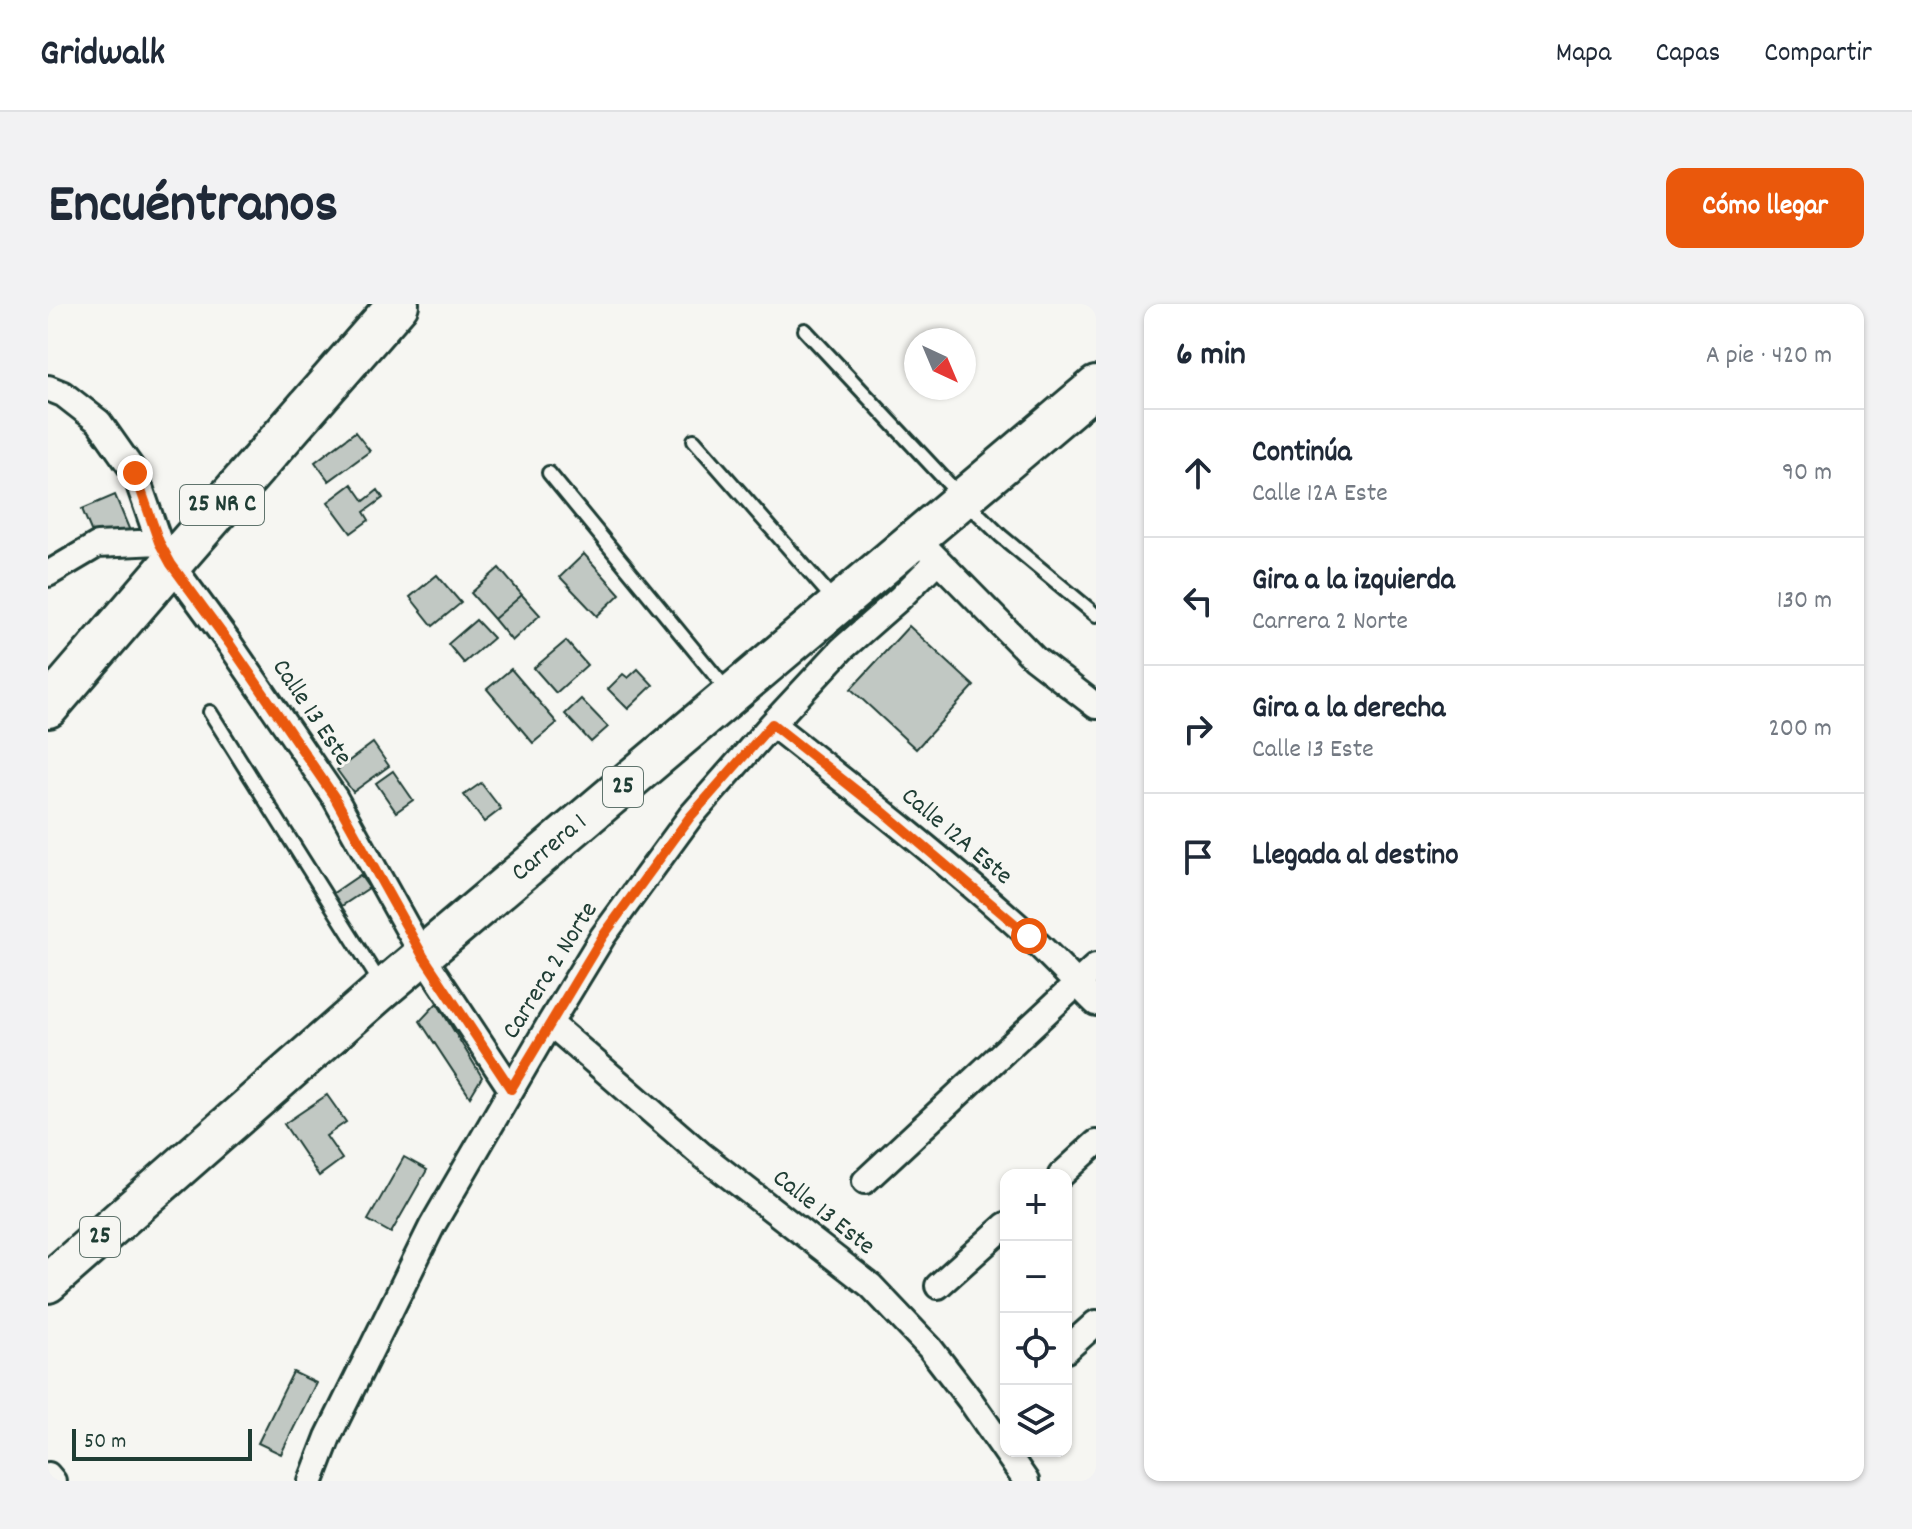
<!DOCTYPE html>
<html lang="es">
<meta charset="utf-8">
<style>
body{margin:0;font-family:Dekko,sans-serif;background:#f2f2f3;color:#1f2937}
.controls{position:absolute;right:24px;bottom:24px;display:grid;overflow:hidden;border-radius:16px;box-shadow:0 2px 6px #0004}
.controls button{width:72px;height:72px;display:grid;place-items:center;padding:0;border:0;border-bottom:2px solid #e0e1e3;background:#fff;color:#1f2937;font:40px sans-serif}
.compass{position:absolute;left:856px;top:24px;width:72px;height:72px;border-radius:50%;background:#fff;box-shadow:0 2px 6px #0004;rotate:136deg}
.scale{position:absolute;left:24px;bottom:20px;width:180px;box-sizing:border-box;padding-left:8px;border:4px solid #1f3d34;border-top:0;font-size:22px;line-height:28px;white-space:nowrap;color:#1f3d34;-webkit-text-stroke:6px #f6f6f2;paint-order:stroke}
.stop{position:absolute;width:24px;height:24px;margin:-18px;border:6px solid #ea580c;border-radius:50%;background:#fff}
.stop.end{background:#ea580c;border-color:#fff;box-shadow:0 2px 8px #0008}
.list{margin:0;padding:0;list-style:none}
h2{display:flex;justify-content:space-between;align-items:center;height:104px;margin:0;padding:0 32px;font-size:34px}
h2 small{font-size:26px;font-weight:400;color:#747a83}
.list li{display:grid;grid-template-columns:52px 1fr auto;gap:24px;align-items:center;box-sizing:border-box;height:128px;padding:0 32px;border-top:2px solid #e0e1e3}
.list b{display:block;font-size:30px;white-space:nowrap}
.list p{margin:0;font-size:26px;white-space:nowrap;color:#747a83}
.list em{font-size:26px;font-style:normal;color:#747a83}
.icon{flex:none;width:44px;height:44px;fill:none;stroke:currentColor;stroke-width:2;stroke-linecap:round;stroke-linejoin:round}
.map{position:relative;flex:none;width:1048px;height:1177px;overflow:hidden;border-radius:16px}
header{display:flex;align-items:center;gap:48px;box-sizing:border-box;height:112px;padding:0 40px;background:#fff;border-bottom:2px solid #e0e1e3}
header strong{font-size:38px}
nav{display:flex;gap:44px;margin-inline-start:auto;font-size:28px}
.intro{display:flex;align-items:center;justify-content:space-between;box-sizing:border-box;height:192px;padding:0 48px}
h1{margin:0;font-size:56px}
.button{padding:20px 36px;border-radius:16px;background:#ea580c;color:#fff;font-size:28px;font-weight:700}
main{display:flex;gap:48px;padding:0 48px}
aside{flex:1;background:#fff;border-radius:16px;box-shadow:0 2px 6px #0004}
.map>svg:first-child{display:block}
</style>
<header>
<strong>Gridwalk</strong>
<nav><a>Mapa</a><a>Capas</a><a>Compartir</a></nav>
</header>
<div class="intro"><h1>Encuéntranos</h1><a class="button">Cómo llegar</a></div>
<main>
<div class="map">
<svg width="1048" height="1177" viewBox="0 0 1048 1177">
<rect width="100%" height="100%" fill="#f6f6f2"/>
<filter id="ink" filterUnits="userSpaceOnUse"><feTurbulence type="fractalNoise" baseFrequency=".0125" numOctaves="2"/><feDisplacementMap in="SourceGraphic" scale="16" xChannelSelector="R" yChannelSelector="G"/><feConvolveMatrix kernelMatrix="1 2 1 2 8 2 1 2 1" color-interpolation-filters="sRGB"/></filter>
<g filter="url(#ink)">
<path fill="#c1c8c3" stroke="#1f3d34" stroke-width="2" d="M307,128L322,147L281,177L267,158Z
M304,180L316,197L330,186L335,194L316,208L321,216L303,229L280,198Z
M67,191L82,227L49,241L34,205Z
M536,250L572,290L549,312L512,273Z
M451,264L474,291L446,315L423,289Z
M389,271L413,299L385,322L362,293Z
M474,291L492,311L464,337L446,315Z
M428,316L445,334L416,359L400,340Z
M861,322L926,382L868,445L803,385Z
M518,337L539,361L508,389L486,364Z
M463,365L509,419L485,439L439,385Z
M590,365L605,381L580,405L560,385L575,370L580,374Z
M533,395L560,423L543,438L517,410Z
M325,439L341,462L305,488L289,466Z
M345,467L365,496L348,508L328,479Z
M433,479L453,505L436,518L416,491Z
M312,571L321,584L292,603L284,590Z
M389,699L434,773L422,793L372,717Z
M279,791L298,818L278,832L294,855L271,872L236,820Z
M356,853L379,866L343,929L320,916Z
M245,1068L268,1079L233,1150L210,1139Z"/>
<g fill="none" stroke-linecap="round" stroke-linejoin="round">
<g stroke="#1f3d34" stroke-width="18">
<path id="service" d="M757,26L915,195L953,232L1048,311
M646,136L786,296
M501,169L679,386
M162,408L333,680"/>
</g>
<g stroke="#1f3d34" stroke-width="30">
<path id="minor" d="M0,84L15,90L51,118L87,169L111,238L123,260L181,339L287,494L375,652L463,785
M880,246L986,354L1048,402
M0,270L49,241L111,238
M724,420C810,488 897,556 979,630C1003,652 1025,676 1048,699
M502,719L654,851L823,982L882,1044L922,1096L978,1177
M1013,871L1048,839
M817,877L1048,662
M890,982L958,921
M1018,1046L1048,1019
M0,1171L5,1177
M263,1177L280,1133L384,922L502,719L555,632L642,513L724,420L794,345L852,294L889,257"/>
</g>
<g stroke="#1f3d34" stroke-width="44">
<g id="primary">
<path id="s1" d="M0,979L336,684L1048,82"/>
</g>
</g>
<g stroke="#1f3d34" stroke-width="46">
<path id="trunk" d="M0,403L123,260L350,0"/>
</g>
<use href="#service" stroke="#f6f6f2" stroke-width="12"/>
<use href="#minor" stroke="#f6f6f2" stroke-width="24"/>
<use href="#primary" stroke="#f6f6f2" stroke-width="38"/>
<use href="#trunk" stroke="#f6f6f2" stroke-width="40"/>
</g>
</g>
<g fill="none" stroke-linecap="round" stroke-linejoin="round" filter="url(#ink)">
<path stroke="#ea580c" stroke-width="10" d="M87,169L111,238L123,260L181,339L287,494L375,652L463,785L555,632L642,513L724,420L834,507L981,632"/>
</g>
<g text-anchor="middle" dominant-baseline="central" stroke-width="6" stroke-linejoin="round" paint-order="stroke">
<g fill="#f6f6f2" stroke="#60746d" stroke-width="2">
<rect x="132" y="181" width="84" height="40" rx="6"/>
<rect x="555" y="463" width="40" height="40" rx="6"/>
<rect x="32" y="913" width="40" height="40" rx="6"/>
</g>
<g font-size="24" font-weight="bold" fill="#1f3d34">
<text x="174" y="201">25 NR C</text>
<text x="575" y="483">25</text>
<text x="52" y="933">25</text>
</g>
<g font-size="26" fill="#1f3d34" stroke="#f6f6f2">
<text transform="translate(263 409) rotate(56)">Calle 13 Este</text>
<text transform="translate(908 533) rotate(40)">Calle 12A Este</text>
<text stroke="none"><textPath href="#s1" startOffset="664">Carrera 1</textPath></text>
<text transform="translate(503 667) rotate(-58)">Carrera 2 Norte</text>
<text transform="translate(775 909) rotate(38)">Calle 13 Este</text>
</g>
</g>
</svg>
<div class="controls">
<button>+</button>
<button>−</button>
<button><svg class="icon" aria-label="locate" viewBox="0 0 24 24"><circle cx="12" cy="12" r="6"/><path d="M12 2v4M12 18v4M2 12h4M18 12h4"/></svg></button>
<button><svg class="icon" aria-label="layers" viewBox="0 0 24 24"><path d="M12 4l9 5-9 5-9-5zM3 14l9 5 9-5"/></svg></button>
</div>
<svg class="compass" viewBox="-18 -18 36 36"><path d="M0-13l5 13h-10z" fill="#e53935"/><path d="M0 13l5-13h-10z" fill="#747a83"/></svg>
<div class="scale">50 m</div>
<div class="stop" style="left:981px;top:632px"></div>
<div class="stop end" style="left:87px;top:169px"></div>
</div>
<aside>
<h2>6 min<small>A pie · 420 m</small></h2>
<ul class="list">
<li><svg class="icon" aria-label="ahead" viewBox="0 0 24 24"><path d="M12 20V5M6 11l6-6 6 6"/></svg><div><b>Continúa</b><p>Calle 12A Este</p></div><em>90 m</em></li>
<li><svg class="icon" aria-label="left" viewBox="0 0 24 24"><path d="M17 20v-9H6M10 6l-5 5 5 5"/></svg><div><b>Gira a la izquierda</b><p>Carrera 2 Norte</p></div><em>130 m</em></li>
<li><svg class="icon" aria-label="right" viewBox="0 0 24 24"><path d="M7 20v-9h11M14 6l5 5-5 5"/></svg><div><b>Gira a la derecha</b><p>Calle 13 Este</p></div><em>200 m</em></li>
<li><svg class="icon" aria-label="arrive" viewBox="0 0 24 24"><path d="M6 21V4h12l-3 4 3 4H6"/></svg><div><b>Llegada al destino</b></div></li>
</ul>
</aside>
</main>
